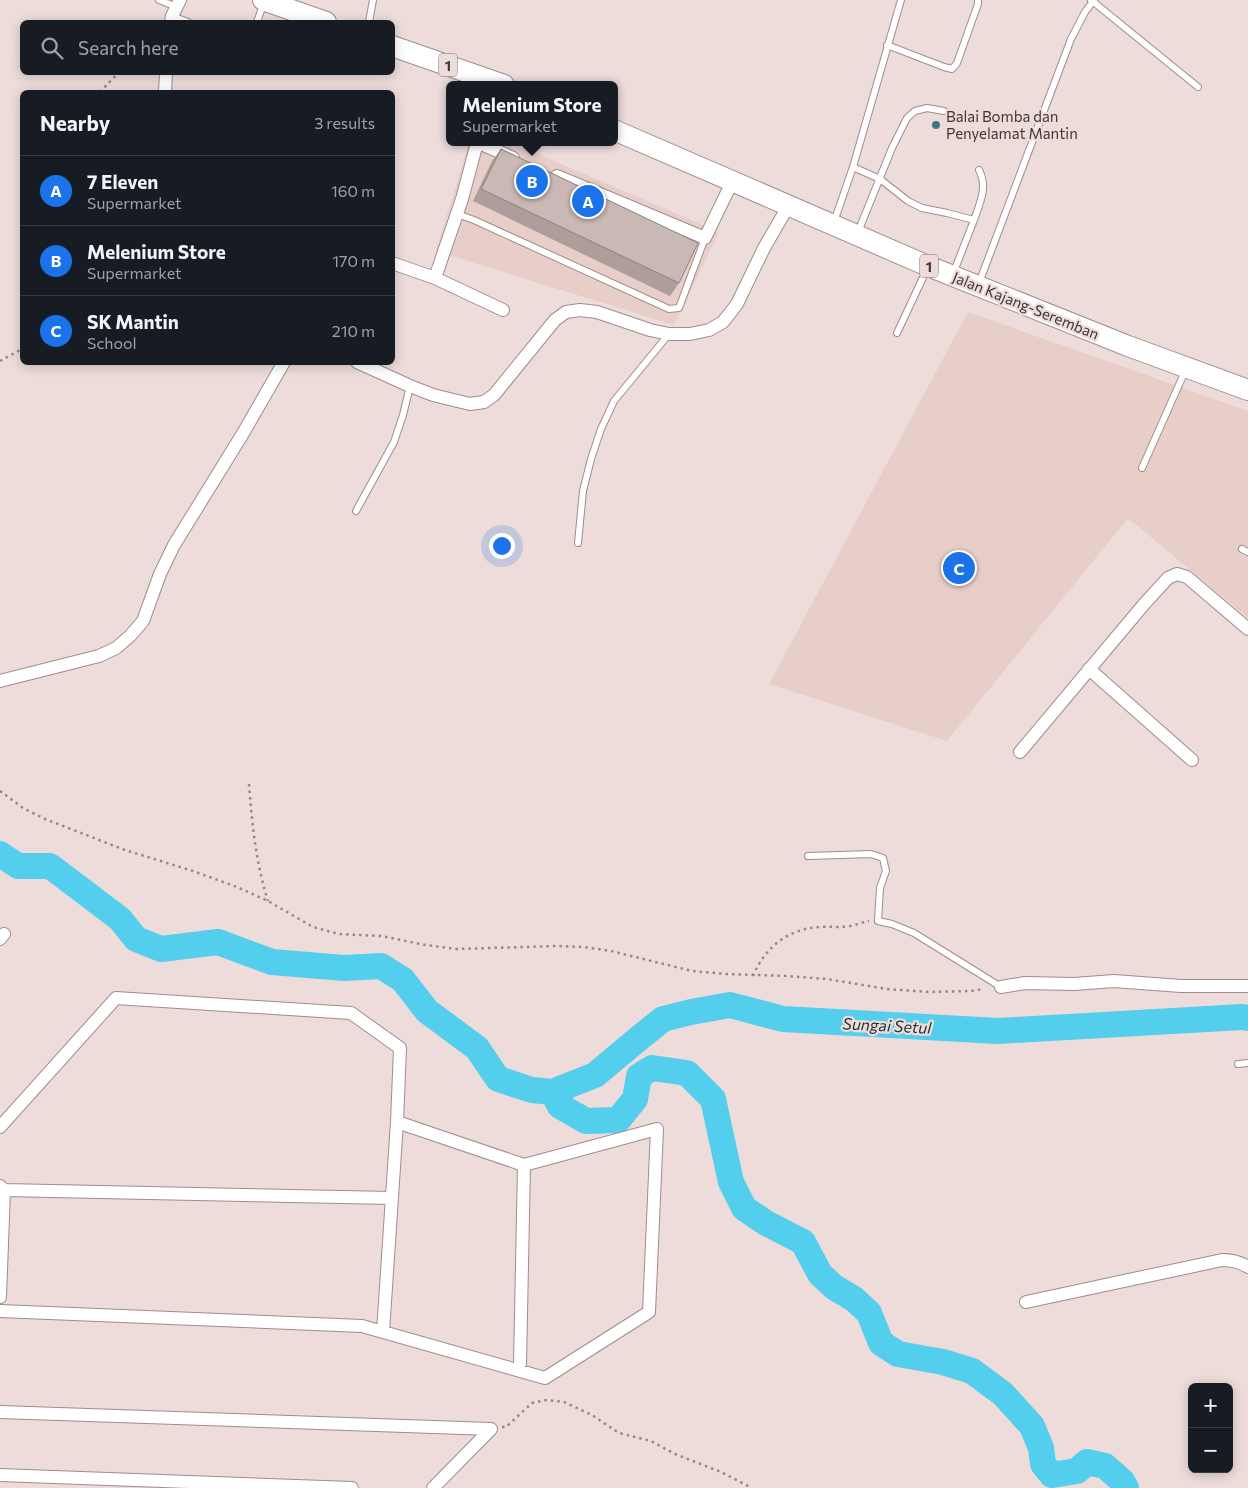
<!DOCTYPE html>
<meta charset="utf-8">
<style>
body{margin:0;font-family:Commissioner,sans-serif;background:#242831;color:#f1f3f6}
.controls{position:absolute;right:15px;bottom:15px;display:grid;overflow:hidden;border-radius:8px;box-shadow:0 2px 12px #0003}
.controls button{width:45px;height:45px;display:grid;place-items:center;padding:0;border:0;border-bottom:1px solid #363941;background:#171b24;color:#f1f3f6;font:25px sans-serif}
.you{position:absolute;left:501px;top:545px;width:18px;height:18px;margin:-12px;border:4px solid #fff;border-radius:50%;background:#1a73e8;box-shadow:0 0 0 8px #1a73e833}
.badge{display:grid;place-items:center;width:32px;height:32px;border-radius:50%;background:#1a73e8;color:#fff;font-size:16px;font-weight:700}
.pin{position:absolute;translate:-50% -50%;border:2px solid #fff;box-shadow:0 1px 5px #0006}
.popup{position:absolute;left:446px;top:81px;width:172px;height:65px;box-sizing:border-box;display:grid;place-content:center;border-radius:8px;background:#171b24;filter:drop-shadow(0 1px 4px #0005);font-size:16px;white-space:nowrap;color:#9ea1a6}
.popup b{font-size:19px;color:#f1f3f6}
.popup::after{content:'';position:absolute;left:50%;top:100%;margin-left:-10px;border:10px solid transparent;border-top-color:#171b24}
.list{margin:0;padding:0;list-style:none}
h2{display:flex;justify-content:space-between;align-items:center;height:65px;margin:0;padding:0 20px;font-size:21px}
h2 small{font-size:16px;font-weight:400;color:#9ea1a6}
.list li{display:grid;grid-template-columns:32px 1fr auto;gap:15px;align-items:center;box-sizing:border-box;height:70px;padding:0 20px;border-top:1px solid #363941}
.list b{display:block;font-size:19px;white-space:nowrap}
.list p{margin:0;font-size:16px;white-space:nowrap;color:#9ea1a6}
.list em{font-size:16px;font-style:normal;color:#9ea1a6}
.icon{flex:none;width:28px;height:28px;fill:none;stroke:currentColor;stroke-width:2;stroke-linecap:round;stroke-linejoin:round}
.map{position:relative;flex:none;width:1248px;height:1488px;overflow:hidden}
.search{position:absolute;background:#171b24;box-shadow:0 2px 12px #0003;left:20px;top:20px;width:375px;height:55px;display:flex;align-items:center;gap:12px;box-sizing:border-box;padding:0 18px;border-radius:8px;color:#9ea1a6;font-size:19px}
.panel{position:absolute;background:#171b24;box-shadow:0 2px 12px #0003;left:20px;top:90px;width:375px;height:275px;border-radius:8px}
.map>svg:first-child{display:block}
</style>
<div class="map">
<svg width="1248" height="1488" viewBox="0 0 1248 1488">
<rect width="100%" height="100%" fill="#eddcd9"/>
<path fill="#e8cec9" d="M469,142H510L719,232L674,325L436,251Z
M968,312L1248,411V618L1128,518L947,741L769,684Z"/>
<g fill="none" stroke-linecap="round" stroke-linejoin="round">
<path stroke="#53ceed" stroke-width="26" d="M0,854L18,866H50L120,919L136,939L161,949L218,942L272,962L344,968L381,966L403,980L427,1011L477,1048L498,1079L532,1090L552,1092L595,1075L638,1039L663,1019L691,1012L730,1005L783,1019L998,1031L1242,1017L1248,1018
M552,1092L560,1106L586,1121L618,1120L635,1099L639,1076L652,1068L687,1073L713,1099L731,1182L744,1208L766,1223L803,1242L820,1274L834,1287L854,1299L869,1313L881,1343L898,1354L943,1362L972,1371L1003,1394L1032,1426L1041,1448L1043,1464L1052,1475L1077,1471L1087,1462L1105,1466L1122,1481L1126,1488"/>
<g stroke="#9e8e8b" stroke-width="8">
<path id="service" d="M159,0L177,7
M1091,0L1198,87
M172,16L188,22
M257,22L264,2
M369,22L373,0
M887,45L944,67L952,69L957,63L978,4V0
M853,167L880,179L908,201L922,208L947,213L974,220L953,274
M457,214L474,220L669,309L679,308L705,238
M974,220C980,203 988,187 979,170
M834,222L853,167L901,0
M858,232L892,148L907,118L915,111L927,108L944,111
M979,283L1071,39L1085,12L1094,0
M897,333L927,269
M1142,468L1186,369
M356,511L394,442L403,415L410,386
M578,543L583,491L591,459L601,429L614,401L669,334
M1242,549L1248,552
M808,856L871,854L883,858L886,871L880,888L878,921L892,924L914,933L1001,987
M1238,1064L1248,1063"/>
</g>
<g stroke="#9e8e8b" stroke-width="14">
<path id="minor" d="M171,22L172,16L180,0
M165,92L166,72
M477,142L513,158
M557,176L705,238L733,180
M392,263L435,278L503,310
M435,278L462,199L477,143
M357,362L410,386L433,395L470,404L484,402L494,395L555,320L566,312L580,310L597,312L650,330L669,334H690L709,330L723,322L737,304L764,248L789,205
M1089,669L1192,760
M0,681L99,656L116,648L130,636L143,621L160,574L174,545L242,435L284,362
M1020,752L1145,603L1168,578L1177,574L1187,577L1248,629
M0,939L4,934
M1001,987L1025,983L1074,984L1114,981L1181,986H1248
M0,1127L116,998L351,1013L400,1048L397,1122L383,1332
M0,1186L4,1190L0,1297
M4,1190L392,1198
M1026,1302L1222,1260C1231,1260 1240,1262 1248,1267
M0,1311L362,1326L545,1378L649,1312L657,1129L524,1165L397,1122
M520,1364L524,1165
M0,1412L491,1429
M0,1475L352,1488
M433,1488L491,1429"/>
</g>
<g stroke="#9e8e8b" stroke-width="22">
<path id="primary" d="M263,0L326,22
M392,46L504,85
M614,130L928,266L1128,346L1248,390"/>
</g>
<path stroke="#948886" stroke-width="2.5" stroke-dasharray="2.5 4" stroke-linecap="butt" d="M100,92L119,72
M0,361L22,349
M249,784C252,824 256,863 268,901
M0,791L23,808L45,819L125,850L193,871L237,887L268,901L313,927L339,934L381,936L426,945L457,949L556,946L584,947L611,951L692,971L726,974L788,976L827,979L887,989L929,992L971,991L984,989
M753,976C765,947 788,929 819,927C829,926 840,928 850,926C857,925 863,922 869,921
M502,1427H506L532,1403L547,1400L564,1402L592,1415L619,1433L651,1441L675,1454L721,1472L752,1488"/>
<use href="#service" stroke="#fff" stroke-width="6"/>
<use href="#minor" stroke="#fff" stroke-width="12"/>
<use href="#primary" stroke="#fff" stroke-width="20"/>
</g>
<path fill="#ad9e9b" d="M501,149L679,283L670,296L473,201L492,161Z"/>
<path fill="#c9b8b4" stroke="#8d817e" d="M501,149L698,243L679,283L481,189Z"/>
<circle fill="#397b8c" stroke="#eddcd9" stroke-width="2" cx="936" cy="125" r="5"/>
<g text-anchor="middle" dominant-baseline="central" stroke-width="4.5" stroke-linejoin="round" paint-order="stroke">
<g fill="#eddcd9" stroke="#726867" stroke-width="1">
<rect x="439" y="53.5" width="18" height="23" rx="4"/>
<rect x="920" y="254.5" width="18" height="23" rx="4"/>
</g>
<g font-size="14" font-weight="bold" fill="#3e3736">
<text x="448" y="65">1</text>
<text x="929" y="266">1</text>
</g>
<g font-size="15" fill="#3e3736" stroke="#eddcd9" text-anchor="start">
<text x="946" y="116">Balai Bomba dan<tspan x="946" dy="17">Penyelamat Mantin</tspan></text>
</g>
<g font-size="15" fill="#3e3736" stroke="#eddcd9">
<text transform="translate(1026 305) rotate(22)">Jalan Kajang-Seremban</text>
</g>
<g font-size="16" font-style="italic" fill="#1c3137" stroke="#eddcd9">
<text transform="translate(887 1025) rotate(3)">Sungai Setul</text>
</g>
</g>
</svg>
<div class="controls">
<button>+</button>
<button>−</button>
</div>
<div class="you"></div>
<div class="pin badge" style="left:588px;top:201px">A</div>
<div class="pin badge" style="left:532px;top:181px">B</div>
<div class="popup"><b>Melenium Store</b>Supermarket</div>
<div class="pin badge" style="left:959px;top:568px">C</div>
<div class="search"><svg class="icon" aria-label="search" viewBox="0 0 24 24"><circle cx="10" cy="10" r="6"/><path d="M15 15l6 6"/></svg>Search here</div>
<section class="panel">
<h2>Nearby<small>3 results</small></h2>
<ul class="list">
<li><span class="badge">A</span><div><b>7 Eleven</b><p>Supermarket</p></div><em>160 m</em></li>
<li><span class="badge">B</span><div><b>Melenium Store</b><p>Supermarket</p></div><em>170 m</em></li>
<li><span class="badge">C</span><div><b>SK Mantin</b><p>School</p></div><em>210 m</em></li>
</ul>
</section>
</div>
